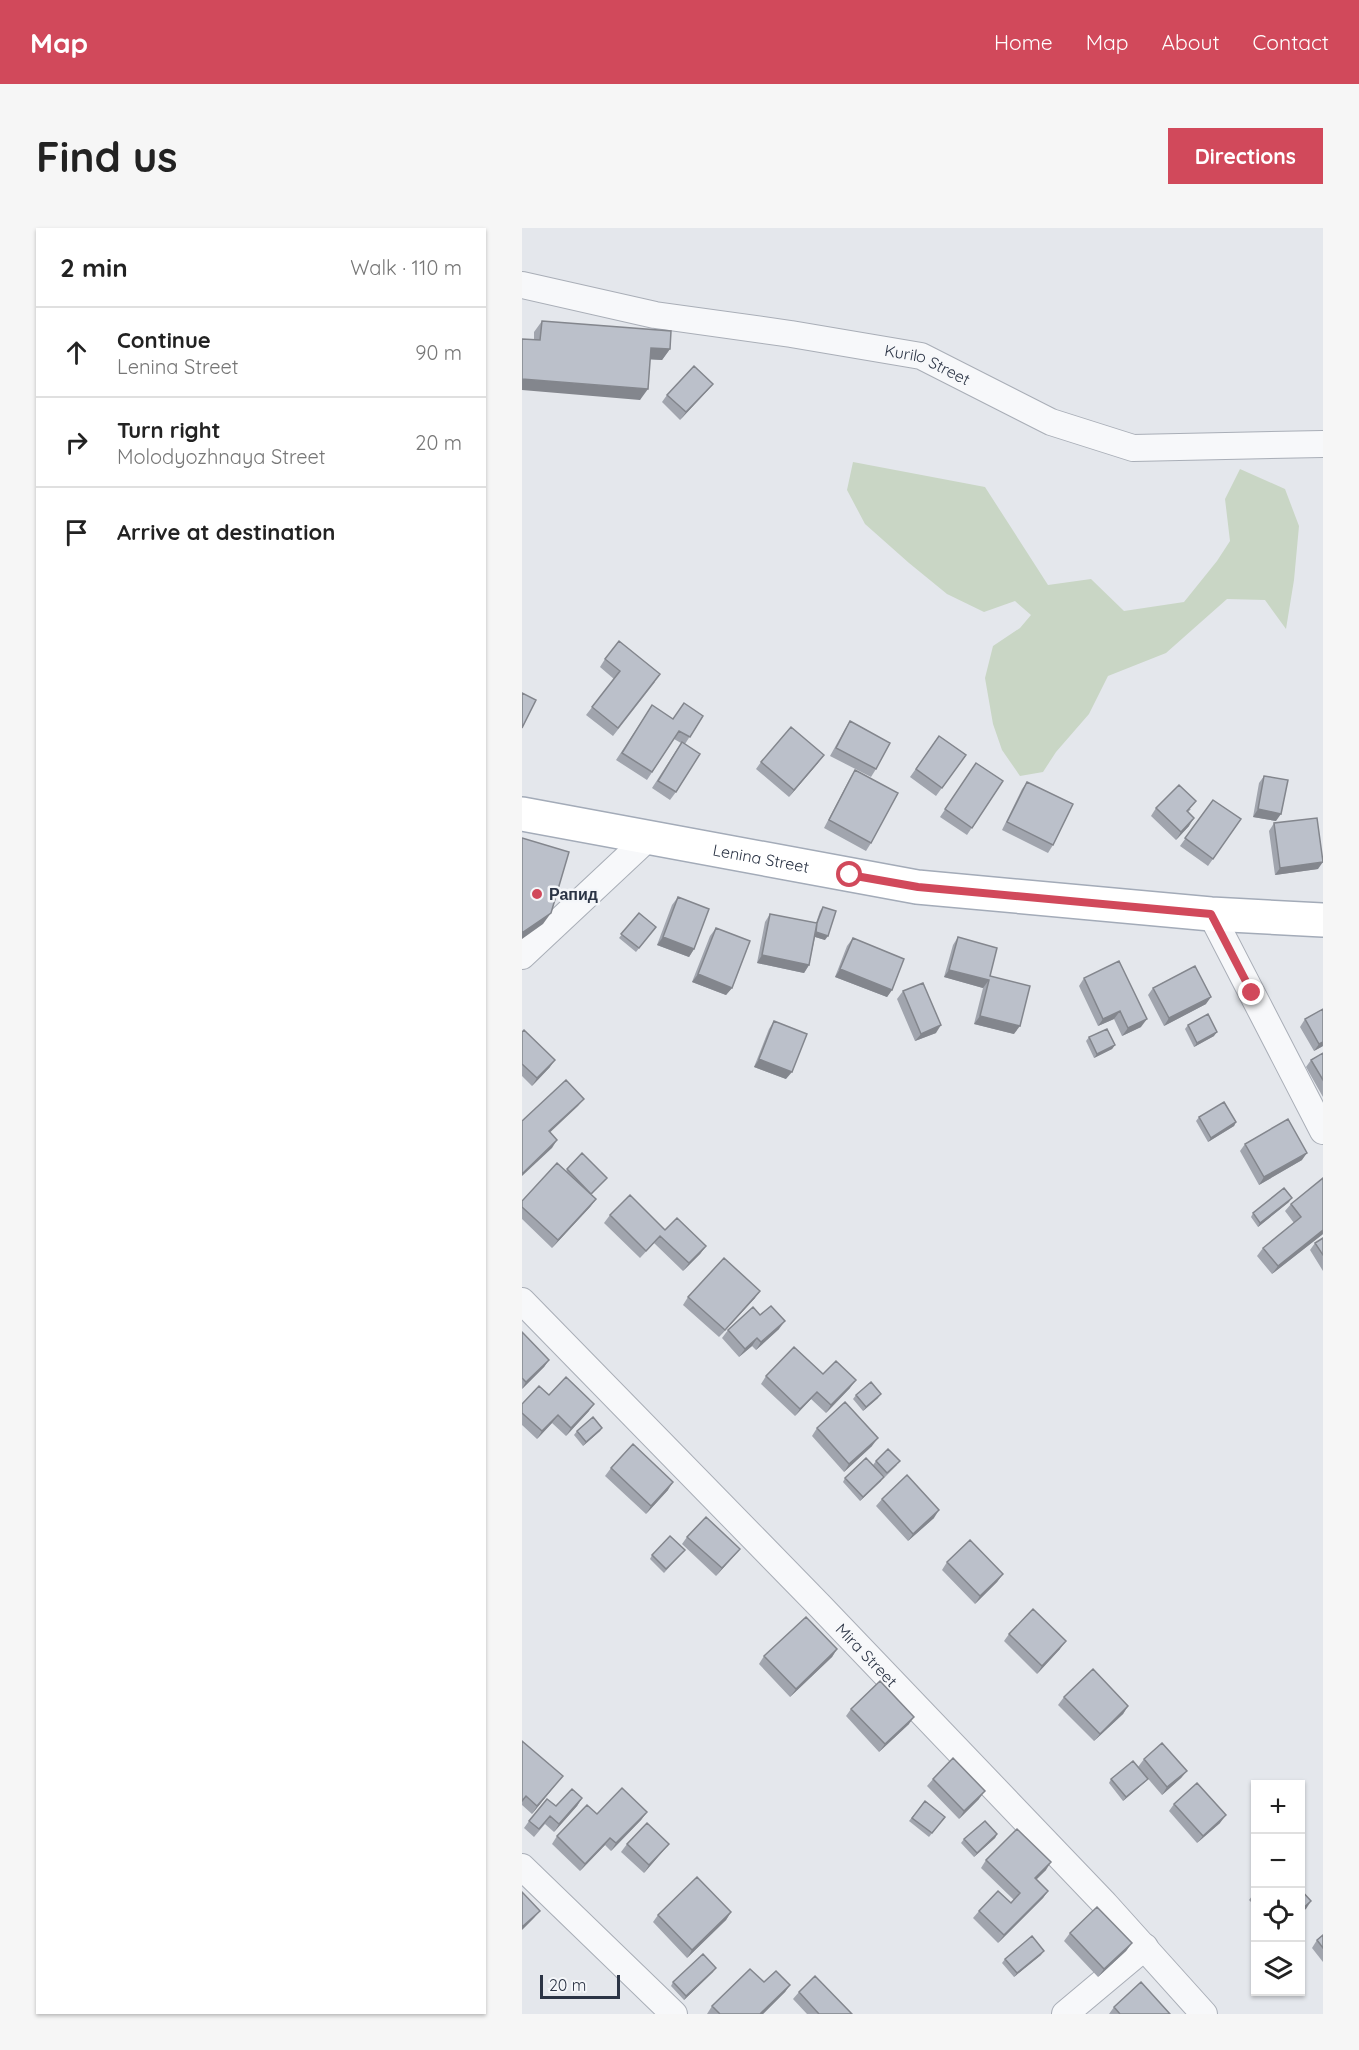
<!DOCTYPE html>
<meta charset="utf-8">
<style>
body{margin:0;font-family:Quicksand,sans-serif;background:#f6f6f6;color:#222}
.controls{position:absolute;right:18px;bottom:18px;display:grid;overflow:hidden;border-radius:0px;box-shadow:0 2px 4px #0004}
.controls button{width:54px;height:54px;display:grid;place-items:center;padding:0;border:0;border-bottom:2px solid #e0e0e0;background:#fff;color:#222;font:30px sans-serif}
.scale{position:absolute;left:18px;bottom:15px;width:80px;box-sizing:border-box;padding-left:6px;border:3px solid #2b3445;border-top:0;font-size:16px;line-height:21px;white-space:nowrap;color:#2b3445;-webkit-text-stroke:4px #f4f6f9;paint-order:stroke}
.stop{position:absolute;width:18px;height:18px;margin:-14px;border:4px solid #d1495b;border-radius:50%;background:#fff}
.stop.end{background:#d1495b;border-color:#fff;box-shadow:0 2px 6px #0008}
.list{margin:0;padding:0;list-style:none}
h2{display:flex;justify-content:space-between;align-items:center;height:78px;margin:0;padding:0 24px;font-size:26px}
h2 small{font-size:20px;font-weight:400;color:#767676}
.list li{display:grid;grid-template-columns:39px 1fr auto;gap:18px;align-items:center;box-sizing:border-box;height:90px;padding:0 24px;border-top:2px solid #e0e0e0}
.list b{display:block;font-size:22px;white-space:nowrap}
.list p{margin:0;font-size:20px;white-space:nowrap;color:#767676}
.list em{font-size:20px;font-style:normal;color:#767676}
.icon{flex:none;width:33px;height:33px;fill:none;stroke:currentColor;stroke-width:2;stroke-linecap:round;stroke-linejoin:round}
.map{position:relative;flex:none;width:801px;height:1786px;overflow:hidden;border-radius:0px}
header{display:flex;align-items:center;gap:36px;box-sizing:border-box;height:84px;padding:0 30px;background:#d1495b;color:#fff}
header strong{font-size:28px}
nav{display:flex;gap:33px;margin-inline-start:auto;font-size:21px}
.intro{display:flex;align-items:center;justify-content:space-between;box-sizing:border-box;height:144px;padding:0 36px}
h1{margin:0;font-size:42px}
.button{padding:15px 27px;border-radius:0px;background:#d1495b;color:#fff;font-size:21px;font-weight:700}
main{display:flex;gap:36px;padding:0 36px}
aside{flex:1;background:#fff;border-radius:0px;box-shadow:0 2px 4px #0004}
.map>svg:first-child{display:block}
</style>
<header>
<strong>Map</strong>
<nav><a>Home</a><a>Map</a><a>About</a><a>Contact</a></nav>
</header>
<div class="intro"><h1>Find us</h1><a class="button">Directions</a></div>
<main>
<aside>
<h2>2 min<small>Walk · 110 m</small></h2>
<ul class="list">
<li><svg class="icon" aria-label="ahead" viewBox="0 0 24 24"><path d="M12 20V5M6 11l6-6 6 6"/></svg><div><b>Continue</b><p>Lenina Street</p></div><em>90 m</em></li>
<li><svg class="icon" aria-label="right" viewBox="0 0 24 24"><path d="M7 20v-9h11M14 6l5 5-5 5"/></svg><div><b>Turn right</b><p>Molodyozhnaya Street</p></div><em>20 m</em></li>
<li><svg class="icon" aria-label="arrive" viewBox="0 0 24 24"><path d="M6 21V4h12l-3 4 3 4H6"/></svg><div><b>Arrive at destination</b></div></li>
</ul>
</aside>
<div class="map">
<svg width="801" height="1786" viewBox="0 0 801 1786">
<rect width="100%" height="100%" fill="#e4e7ec"/>
<path fill="#c9d6c5" d="M331,234L463,259L526,357L569,351L602,383L662,374L695,333L708,313L703,271L718,241L763,261L777,298L772,352L764,401L743,372L705,371L644,425L586,448L567,486L534,524L521,544L498,548L480,522L471,496L463,450L471,418L498,400L509,387L493,373L462,384L425,366L387,335L343,296L325,262Z"/>
<g fill="none" stroke-linecap="round" stroke-linejoin="round">
<g stroke="#a9aeb7" stroke-width="28">
<g id="minor">
<path id="s1" d="M0,57L133,87L269,106L399,128L529,194L611,220L801,216"/>
<path d="M689,686L801,903"/>
<path d="M0,728L126,610"/>
<path id="s2" d="M0,1073L297,1377L583,1676L682,1786"/>
<path d="M0,1639L152,1786"/>
<path d="M543,1786L623,1719"/>
</g>
</g>
<g stroke="#a3abb8" stroke-width="36">
<g id="major">
<path id="s3" d="M0,586L395,659L689,686L801,692"/>
</g>
</g>
<use href="#minor" stroke="#f7f8fa" stroke-width="26"/>
<use href="#major" stroke="#fff" stroke-width="33"/>
</g>
<path fill="#a1a5ae" d="M20,93L148,121L140,132L128,131L118,172L12,112V104Z
M191,156L185,163L158,192L140,174L145,167Z
M83,431L133,454L91,508L64,487L92,451L78,439Z
M125,485L151,491L181,488L163,516L154,564L148,572L130,560L159,515L152,511L125,552L94,532Z
M328,493L354,541L349,549L308,528L323,501Z
M417,508L444,527L414,568L388,549Z
M239,534L296,535L267,569L234,541Z
M454,535L481,553L445,607L418,589Z
M333,542L349,615L344,623L302,600L328,550Z
M742,548L754,593L731,589L737,555Z
M505,554L531,617L526,625L480,602L500,561Z
M691,572L719,591L686,638L658,618Z
M634,580L669,581L666,584L667,598L654,612L629,588Z
M752,595L796,641L753,647L747,603Z
M156,669L172,721L167,729L135,717L150,677Z
M301,679L303,712L293,709L287,737L282,745L235,735L243,694L248,686L294,695L298,683Z
M117,685L134,699L114,724L97,710Z
M194,700L210,760L204,767L170,754L188,708Z
M436,709L468,748L492,806L452,796L461,760L422,749L431,717Z
M331,710L370,762L365,769L313,749L325,718Z
M562,750L619,799L600,808L592,791L576,798L557,758Z
M631,760L684,776L642,798L626,767Z
M381,763L414,805L393,813L375,771Z
M801,781V818L792,823L778,799L783,791Z
M252,793L264,851L232,839L247,801Z
M666,797L692,808L672,819L663,801Z
M0,804L28,839L10,858L0,848Z
M567,809L593,817L590,821L572,830L564,813Z
M801,825V869L784,839L789,832Z
M677,889L714,894L712,898L686,914L674,893Z
M723,916L780,932L737,957L718,923Z
M60,925L85,950L69,967L74,971L68,979L30,1020L0,991V973L44,943Z
M767,974L736,999L729,989L731,985Z
M769,976L801,1006L750,1046L735,1028L741,1020L772,995L763,983Z
M88,987L143,1002L184,1018L178,1026L161,1043L132,1015L118,1030L82,995Z
M801,1010V1043L788,1022L793,1015Z
M166,1069L233,1070L197,1109L161,1077Z
M238,1087L257,1101L234,1122L230,1118L217,1129L200,1110L206,1102Z
M0,1104L27,1132L22,1139L0,1161Z
M301,1146L328,1160L304,1185L289,1171L273,1188L239,1156L244,1148Z
M27,1167L67,1183L44,1208L30,1195L15,1211L0,1197V1176Z
M334,1167L356,1170L341,1183L331,1171Z
M80,1200L78,1203L61,1218L52,1207L55,1203Z
M295,1200L350,1218L322,1244L290,1208Z
M354,1233L375,1237L363,1249L351,1237Z
M89,1240L146,1262L124,1286L83,1248Z
M323,1250L359,1253L338,1273L321,1254Z
M360,1271L412,1290L386,1313L354,1278Z
M165,1309L218,1321L212,1328L194,1348L160,1316Z
M163,1322L142,1345L128,1331L130,1327Z
M425,1334L481,1346L475,1354L453,1376L420,1342Z
M487,1406L538,1421L515,1446L482,1413Z
M315,1421L310,1429L268,1469L237,1436L242,1428Z
M542,1469L606,1478L601,1486L572,1513L536,1477Z
M329,1481L387,1496L357,1524L324,1488Z
M0,1513L35,1555L10,1586L0,1577Z
M622,1531L665,1543L659,1550L640,1567L616,1539Z
M411,1551L457,1571L437,1591L405,1558Z
M589,1551L623,1554L601,1573L587,1555Z
M60,1570L55,1578L32,1604L23,1596L12,1609L2,1600L7,1593L34,1578Z
M403,1573L423,1589L407,1609L387,1593Z
M652,1576L698,1595L675,1615L647,1583Z
M125,1584L119,1592L89,1623L83,1617L58,1643L30,1616L35,1608Z
M475,1606L473,1610L452,1629L439,1615L442,1611Z
M105,1616L141,1623L122,1645L99,1624Z
M464,1632L524,1642L514,1651L526,1663L521,1670L476,1715L451,1690L457,1683L489,1675L492,1672L459,1640Z
M734,1663V1679L727,1672Z
M209,1684L204,1692L165,1730L131,1694L136,1687Z
M548,1705L610,1715L604,1723L576,1749L542,1713Z
M801,1707V1734L790,1720L795,1712Z
M519,1727L492,1749L480,1735L483,1731Z
M191,1744L162,1772L149,1758L151,1754Z
M242,1754L268,1757L263,1764L241,1786H185L190,1778Z
M277,1764L330,1786H285L271,1771Z
M592,1779L648,1786H587Z"/>
<path fill="#83868d" d="M129,120L148,121L140,132L121,131Z
M0,151L126,161L118,172L0,162Z
M191,156L185,163L158,192L164,184Z
M302,527L296,535L267,569L272,562Z
M736,581L759,586L754,593L731,589Z
M672,590L667,598L654,612L659,604Z
M801,634L796,641L753,647L758,640Z
M29,685L21,696L0,711V705Z
M292,704L306,708L303,712L290,708Z
M141,709L172,721L167,729L135,717Z
M240,727L287,737L282,745L235,735Z
M318,741L370,762L365,769L313,749Z
M427,742L467,752L461,760L422,749Z
M176,746L210,760L204,767L170,754Z
M689,769L684,776L642,798L647,790Z
M598,783L592,791L576,798L581,791Z
M458,788L498,798L492,806L452,796Z
M625,791L619,799L600,808L606,800Z
M419,797L414,805L393,813L399,806Z
M695,804L692,808L672,819L675,815Z
M801,814V818L792,823L797,816Z
M593,817L590,821L572,830L575,826Z
M237,831L270,844L264,851L232,839Z
M33,832L28,839L10,858L15,850Z
M62,871L56,878L21,911L27,903Z
M714,894L712,898L686,914L689,910Z
M35,912L30,920L0,948V946Z
M785,925L780,932L737,957L742,949Z
M770,970L767,974L736,999L738,995Z
M74,971L68,979L30,1020L36,1012Z
M801,1002V1006L750,1046L756,1038Z
M184,1018L178,1026L161,1043L167,1035Z
M238,1063L233,1070L197,1109L203,1102Z
M263,1093L257,1101L234,1122L239,1114Z
M235,1110L230,1118L217,1129L223,1121Z
M27,1132L22,1139L0,1161L4,1154Z
M334,1152L328,1160L304,1185L309,1177Z
M295,1164L289,1171L273,1188L278,1181Z
M359,1166L356,1170L341,1183L344,1179Z
M72,1176L67,1183L44,1208L49,1200Z
M36,1187L30,1195L15,1211L20,1203Z
M80,1200L78,1203L61,1218L64,1214Z
M356,1210L350,1218L322,1244L327,1236Z
M362,1249L359,1253L338,1273L341,1269Z
M151,1254L146,1262L124,1286L129,1278Z
M417,1282L412,1290L386,1313L391,1306Z
M218,1321L212,1328L194,1348L200,1340Z
M481,1346L475,1354L453,1376L458,1368Z
M544,1413L538,1421L515,1446L520,1438Z
M315,1421L310,1429L268,1469L274,1461Z
M606,1478L601,1486L572,1513L578,1506Z
M392,1489L387,1496L357,1524L363,1516Z
M665,1543L659,1550L640,1567L645,1559Z
M41,1548L35,1555L10,1586L15,1578Z
M626,1551L623,1554L601,1573L604,1569Z
M463,1563L457,1571L437,1591L442,1583Z
M60,1570L55,1578L32,1604L37,1596Z
M125,1584L119,1592L89,1623L94,1615Z
M704,1587L698,1595L675,1615L681,1608Z
M475,1606L473,1610L452,1629L455,1625Z
M88,1610L83,1617L58,1643L63,1636Z
M147,1616L141,1623L122,1645L127,1637Z
M529,1634L524,1642L508,1658L513,1650Z
M526,1663L521,1670L476,1715L482,1707Z
M789,1673L784,1681L778,1685V1683Z
M18,1683L12,1690L0,1702V1699Z
M209,1684L204,1692L165,1730L170,1722Z
M610,1715L604,1723L576,1749L582,1741Z
M522,1723L519,1727L492,1749L495,1745Z
M194,1740L191,1744L162,1772L164,1768Z
M268,1757L263,1764L241,1786H238Z"/>
<path fill="#bbc0ca" stroke="#83868d" stroke-width="1.5" d="M20,93L149,103L148,121L129,120L126,161L0,151V111L18,112Z
M172,138L191,156L164,184L145,167Z
M97,413L138,446L96,500L70,479L98,443L83,431Z
M0,465L14,472L0,500Z
M162,475L181,488L168,509L157,503L130,544L100,525L130,477L151,491Z
M328,493L368,515L354,541L314,520Z
M269,499L302,527L272,562L239,534Z
M417,508L444,527L420,560L394,541Z
M160,514L178,526L154,564L136,553Z
M454,535L481,553L450,600L423,581Z
M333,542L376,565L349,615L307,592Z
M742,548L766,552L759,586L736,581Z
M505,554L551,576L531,617L485,594Z
M657,557L674,573L665,583L672,590L659,604L634,580Z
M691,572L719,591L691,631L663,610Z
M795,590L801,634L758,640L752,595Z
M0,610L47,624L29,685L0,705Z
M156,669L187,681L172,721L141,709Z
M301,679L314,683L306,708L294,704L295,695Z
M117,685L134,699L117,720L99,706Z
M248,686L295,695L287,737L240,727Z
M194,700L228,713L210,760L176,746Z
M436,709L475,720L468,748L508,758L498,798L458,788L467,752L427,742Z
M331,710L382,731L370,762L318,741Z
M597,733L625,791L606,800L598,783L581,791L562,750Z
M673,738L689,769L647,790L631,760Z
M401,755L419,797L399,806L381,763Z
M801,781V814L797,816L783,791Z
M686,786L695,804L675,815L666,797Z
M252,793L285,806L270,844L237,831Z
M585,801L593,817L575,826L567,809Z
M2,802L33,832L15,850L0,836V804Z
M801,825V852L789,832Z
M44,852L62,871L27,903L35,912L0,946V893Z
M702,874L714,894L689,910L677,889Z
M766,891L785,925L742,949L723,916Z
M60,925L85,950L69,966L45,941Z
M35,935L74,971L36,1012L0,979V973Z
M801,950V1002L756,1038L741,1020L779,989L769,976Z
M762,960L770,970L738,995L731,985Z
M108,967L143,1002L155,990L184,1018L167,1035L138,1008L124,1023L88,987Z
M801,1010V1027L793,1015Z
M202,1030L238,1063L203,1102L166,1069Z
M249,1078L263,1093L239,1114L235,1110L223,1121L206,1102L231,1079L238,1087Z
M0,1104L27,1132L4,1154L0,1150Z
M272,1119L301,1146L314,1133L334,1152L309,1177L295,1164L278,1181L244,1148Z
M44,1149L72,1176L49,1200L36,1187L20,1203L0,1185V1176L17,1158L27,1167Z
M349,1154L359,1166L344,1179L334,1167Z
M323,1174L356,1210L327,1236L295,1200Z
M71,1189L80,1200L64,1214L55,1203Z
M111,1216L151,1254L129,1278L89,1240Z
M366,1221L378,1233L365,1245L354,1233Z
M344,1230L362,1249L341,1269L323,1250Z
M385,1247L417,1282L391,1306L360,1271Z
M184,1289L218,1321L200,1340L165,1309Z
M148,1308L163,1322L144,1341L130,1327Z
M448,1312L481,1346L458,1368L425,1334Z
M511,1381L544,1413L520,1438L487,1406Z
M284,1389L315,1421L274,1461L242,1428Z
M571,1441L606,1478L578,1506L542,1469Z
M358,1453L392,1489L363,1516L329,1481Z
M0,1513L41,1548L15,1578L4,1568L0,1573Z
M640,1515L665,1543L645,1559L622,1531Z
M431,1530L463,1563L442,1583L411,1551Z
M611,1533L626,1551L604,1569L589,1551Z
M675,1555L704,1587L681,1608L652,1576Z
M100,1560L125,1584L94,1615L88,1610L63,1636L35,1608L65,1577L75,1586Z
M50,1561L60,1570L37,1596L28,1588L17,1601L7,1593L25,1571L34,1578Z
M403,1573L423,1589L410,1605L390,1590Z
M463,1593L475,1606L455,1625L442,1611Z
M125,1595L147,1616L127,1637L105,1616Z
M495,1601L529,1634L513,1650L526,1663L482,1707L457,1683L476,1663L489,1675L498,1665L464,1632Z
M175,1649L209,1684L170,1722L136,1687Z
M778,1661L789,1673L778,1683Z
M0,1664L18,1683L0,1699Z
M575,1679L610,1715L582,1741L548,1705Z
M801,1707V1720L795,1712Z
M510,1708L522,1723L495,1745L483,1731Z
M181,1726L194,1740L164,1768L151,1754Z
M228,1741L242,1754L254,1743L268,1757L238,1786H198L190,1778Z
M293,1748L330,1786H297L277,1764Z
M619,1754L648,1786H598L592,1779Z"/>
<g fill="none" stroke-linecap="round" stroke-linejoin="round">
<path stroke="#d1495b" stroke-width="8" d="M328,647L396,659L689,686L730,765"/>
</g>
<circle fill="#d1495b" stroke="#f4f6f9" stroke-width="2" cx="15" cy="666" r="6"/>
<g text-anchor="middle" dominant-baseline="central" stroke-width="5" stroke-linejoin="round" paint-order="stroke">
<g font-size="16" fill="#2b3445" stroke="#f4f6f9">
<text stroke="none"><textPath href="#s1" startOffset="414">Kurilo Street</textPath></text>
<text stroke="none"><textPath href="#s3" startOffset="243">Lenina Street</textPath></text>
<text stroke="none"><textPath href="#s2" startOffset="494">Mira Street</textPath></text>
</g>
<g font-size="16" font-weight="bold" fill="#2b3445" stroke="#f4f6f9" text-anchor="start">
<text x="27" y="666">Рапид</text>
</g>
</g>
</svg>
<div class="controls">
<button>+</button>
<button>−</button>
<button><svg class="icon" aria-label="locate" viewBox="0 0 24 24"><circle cx="12" cy="12" r="6"/><path d="M12 2v4M12 18v4M2 12h4M18 12h4"/></svg></button>
<button><svg class="icon" aria-label="layers" viewBox="0 0 24 24"><path d="M12 4l9 5-9 5-9-5zM3 14l9 5 9-5"/></svg></button>
</div>
<div class="scale">20 m</div>
<div class="stop" style="left:328px;top:647px"></div>
<div class="stop end" style="left:730px;top:765px"></div>
</div>
</main>
